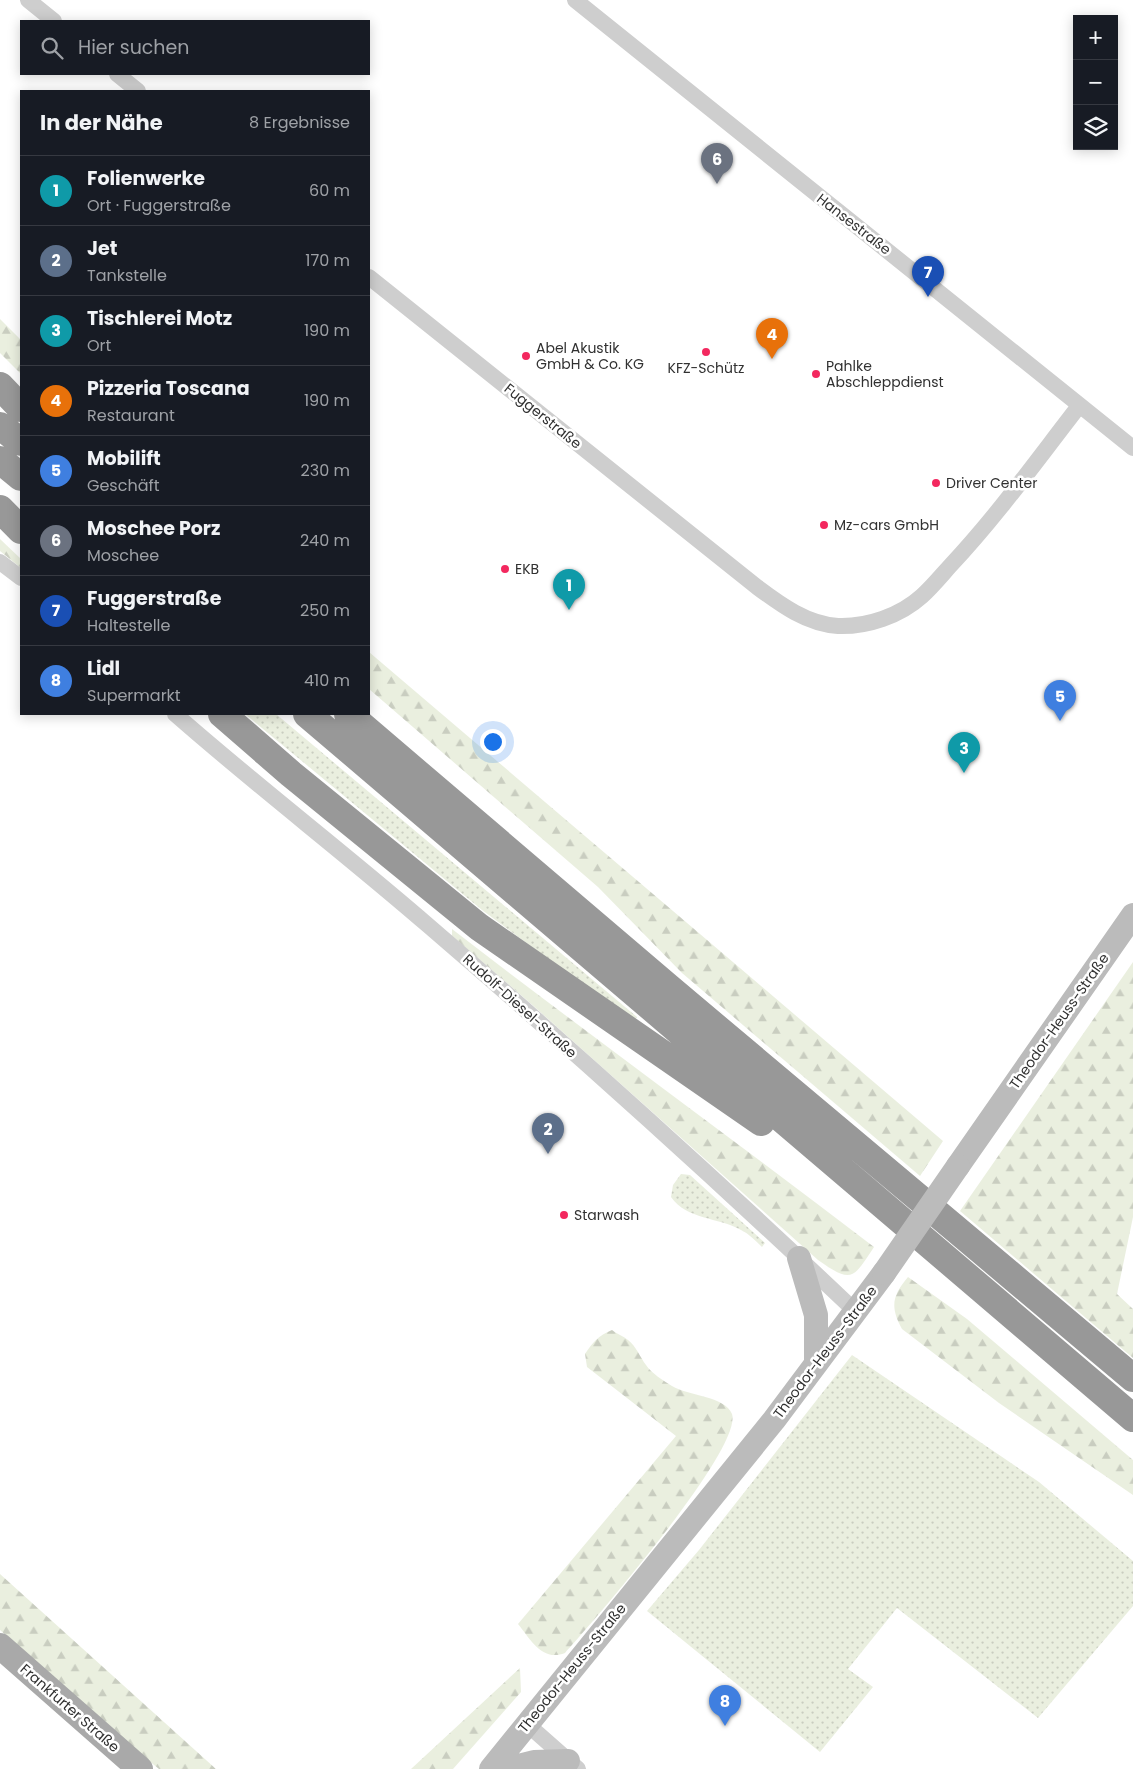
<!DOCTYPE html>
<html lang="de">
<meta charset="utf-8">
<style>
body{margin:0;font-family:Poppins,sans-serif;background:#20242c;color:#f1f3f6}
.controls{position:absolute;right:15px;top:15px;display:grid;overflow:hidden;border-radius:0px;box-shadow:0 2px 12px #0003}
.controls button{width:45px;height:45px;display:grid;place-items:center;padding:0;border:0;border-bottom:1px solid #363941;background:#171b24;color:#f1f3f6;font:25px sans-serif}
.you{position:absolute;left:492px;top:741px;width:18px;height:18px;margin:-12px;border:4px solid #fff;border-radius:50%;background:#1a73e8;box-shadow:0 0 0 8px #1a73e833}
.badge{display:grid;place-items:center;width:32px;height:32px;border-radius:50%;background:#db2777;color:#fff;font-size:16px;font-weight:700}
.pin{position:absolute;translate:-50% -41px;filter:drop-shadow(0 1px 2px #0008)}
.pin::after{content:'';position:absolute;top:26px;width:18px;height:15px;background:inherit;clip-path:polygon(0 0,100% 0,50% 100%)}
.list{margin:0;padding:0;list-style:none}
h2{display:flex;justify-content:space-between;align-items:center;height:65px;margin:0;padding:0 20px;font-size:21px}
h2 small{font-size:16px;font-weight:400;color:#9ea1a6}
.list li{display:grid;grid-template-columns:32px 1fr auto;gap:15px;align-items:center;box-sizing:border-box;height:70px;padding:0 20px;border-top:1px solid #363941}
.list b{display:block;font-size:19px;white-space:nowrap}
.list p{margin:0;font-size:16px;white-space:nowrap;color:#9ea1a6}
.list em{font-size:16px;font-style:normal;color:#9ea1a6}
.icon{flex:none;width:28px;height:28px;fill:none;stroke:currentColor;stroke-width:2;stroke-linecap:round;stroke-linejoin:round}
.map{position:relative;flex:none;width:1133px;height:1769px;overflow:hidden}
.search{position:absolute;background:#171b24;box-shadow:0 2px 12px #0003;left:20px;top:20px;width:350px;height:55px;display:flex;align-items:center;gap:12px;box-sizing:border-box;padding:0 18px;border-radius:0px;color:#9ea1a6;font-size:19px}
.panel{position:absolute;background:#171b24;box-shadow:0 2px 12px #0003;left:20px;top:90px;width:350px;height:625px;border-radius:0px}
.map>svg:first-child{display:block}
</style>
<div class="map">
<svg width="1133" height="1769" viewBox="0 0 1133 1769">
<defs>
<pattern id="grass-dots" width="8" height="8" patternUnits="userSpaceOnUse" patternTransform="scale(1.25)"><rect width="8" height="8" fill="#eaefdf"/><path d="M2 2h.1M6 6h.1" fill="none" stroke="#c9cdc0" stroke-width="1.8" stroke-linecap="round"/></pattern>
<pattern id="forest-firs" width="22" height="20" patternUnits="userSpaceOnUse" patternTransform="scale(1.25)"><rect width="22" height="20" fill="#eaefdf"/><path d="M5 1l3.5 6h-7zM16 11l3.5 6h-7z" fill="#c9cdc0"/></pattern>
</defs>
<rect width="100%" height="100%" fill="#fff"/>
<path fill="url(#grass-dots)" d="M245,714H276L637,1017L633,1022L482,910Z
M681,1174L690,1175L765,1243L762,1247C755,1240 749,1234 741,1230C718,1217 687,1220 671,1197L673,1185Z
M852,1355L1039,1482L1133,1561V1606L1038,1718L897,1608L848,1669L873,1687L820,1752L647,1611L699,1550Z"/>
<path fill="url(#forest-firs)" d="M0,319L21,340V374L0,353Z
M0,539L21,559V568L0,551Z
M369,652L943,1141L920,1176L682,973L598,887L369,689Z
M452,929C592,1037 734,1140 874,1247C853,1279 852,1284 818,1260L529,1002L452,936Z
M1133,962V1217L1117,1294L1133,1309V1358L960,1211Z
M908,1277L967,1319L1133,1460V1495L999,1403L902,1329C890,1307 892,1296 908,1277Z
M612,1330C617,1334 623,1336 628,1340C636,1346 640,1357 646,1365C651,1373 664,1381 672,1386C688,1396 725,1396 732,1414C743,1448 594,1621 565,1653C542,1662 531,1640 518,1624L676,1436L587,1367L585,1354C593,1342 598,1336 612,1330Z
M0,1574L216,1769H159L120,1737L0,1630Z
M520,1668L521,1692L453,1769H411Z"/>
<g fill="none" stroke-linecap="round" stroke-linejoin="round">
<path stroke="#cecece" stroke-width="16" d="M28,0L54,21
M575,0L1133,448
M117,74L138,91
M369,277L757,587C781,605 807,624 838,626C867,627 900,616 922,596C932,587 941,576 950,566C997,516 1037,460 1079,406
M0,562L21,578
M175,714C258,787 346,854 430,927C574,1051 716,1179 854,1310
M527,1724L578,1769"/>
<path stroke="#bbb" stroke-width="24" d="M958,1166L1133,915
M799,1258L816,1315V1363
M491,1769L774,1420L884,1273
M507,1769L534,1762L568,1761"/>
<path stroke="#a9a9a9" stroke-width="26" d="M0,1646L140,1769"/>
<path stroke="#989898" stroke-width="28" d="M0,386L21,408
M0,426L21,442
M0,460L21,477
M0,509L21,530
M222,714L291,774L479,927L761,1122
M307,714L1133,1418
M348,714L669,988L1133,1378"/>
<path stroke="#bbb" stroke-width="24" d="M884,1273L958,1166"/>
</g>
<g fill="#f3285f" stroke="#fff" stroke-width="2">
<circle cx="706" cy="352" r="5"/>
<circle cx="526" cy="356" r="5"/>
<circle cx="816" cy="374" r="5"/>
<circle cx="936" cy="483" r="5"/>
<circle cx="824" cy="525" r="5"/>
<circle cx="505" cy="569" r="5"/>
<circle cx="564" cy="1215" r="5"/>
</g>
<g text-anchor="middle" dominant-baseline="central" stroke-width="5" stroke-linejoin="round" paint-order="stroke">
<g font-size="14" fill="#313131" stroke="#fff">
<text transform="translate(854 224) rotate(38)">Hansestraße</text>
<text transform="translate(543 416) rotate(39)">Fuggerstraße</text>
<text transform="translate(520 1006) rotate(42)">Rudolf-Diesel-Straße</text>
<text transform="translate(1059 1021) rotate(-55)">Theodor-Heuss-Straße</text>
<text transform="translate(825 1352) rotate(-53)">Theodor-Heuss-Straße</text>
<text transform="translate(572 1668) rotate(-51)">Theodor-Heuss-Straße</text>
<text transform="translate(70 1708) rotate(41)">Frankfurter Straße</text>
</g>
<g font-size="14" fill="#313131" stroke="#fff" text-anchor="start">
<text x="536" y="348">Abel Akustik<tspan x="536" dy="16">GmbH &amp; Co. KG</tspan></text>
<text x="826" y="366">Pahlke<tspan x="826" dy="16">Abschleppdienst</tspan></text>
<text x="706" y="368" text-anchor="middle">KFZ-Schütz</text>
<text x="946" y="483">Driver Center</text>
<text x="834" y="525">Mz-cars GmbH</text>
<text x="515" y="569">EKB</text>
<text x="574" y="1215">Starwash</text>
</g>
</g>
</svg>
<div class="controls">
<button>+</button>
<button>−</button>
<button><svg class="icon" aria-label="layers" viewBox="0 0 24 24"><path d="M12 4l9 5-9 5-9-5zM3 14l9 5 9-5"/></svg></button>
</div>
<div class="you"></div>
<div class="pin badge" style="left:569px;top:610px;background:#0f9aa8">1</div>
<div class="pin badge" style="left:548px;top:1154px;background:#5c6f8a">2</div>
<div class="pin badge" style="left:964px;top:773px;background:#0f9aa8">3</div>
<div class="pin badge" style="left:772px;top:359px;background:#e8710a">4</div>
<div class="pin badge" style="left:1060px;top:721px;background:#3f7fe0">5</div>
<div class="pin badge" style="left:717px;top:184px;background:#6b7280">6</div>
<div class="pin badge" style="left:928px;top:297px;background:#1a4fb4">7</div>
<div class="pin badge" style="left:725px;top:1726px;background:#3f7fe0">8</div>
<div class="search"><svg class="icon" aria-label="search" viewBox="0 0 24 24"><circle cx="10" cy="10" r="6"/><path d="M15 15l6 6"/></svg>Hier suchen</div>
<section class="panel">
<h2>In der Nähe<small>8 Ergebnisse</small></h2>
<ul class="list">
<li><span class="badge" style="background:#0f9aa8">1</span><div><b>Folienwerke</b><p>Ort · Fuggerstraße</p></div><em>60 m</em></li>
<li><span class="badge" style="background:#5c6f8a">2</span><div><b>Jet</b><p>Tankstelle</p></div><em>170 m</em></li>
<li><span class="badge" style="background:#0f9aa8">3</span><div><b>Tischlerei Motz</b><p>Ort</p></div><em>190 m</em></li>
<li><span class="badge" style="background:#e8710a">4</span><div><b>Pizzeria Toscana</b><p>Restaurant</p></div><em>190 m</em></li>
<li><span class="badge" style="background:#3f7fe0">5</span><div><b>Mobilift</b><p>Geschäft</p></div><em>230 m</em></li>
<li><span class="badge" style="background:#6b7280">6</span><div><b>Moschee Porz</b><p>Moschee</p></div><em>240 m</em></li>
<li><span class="badge" style="background:#1a4fb4">7</span><div><b>Fuggerstraße</b><p>Haltestelle</p></div><em>250 m</em></li>
<li><span class="badge" style="background:#3f7fe0">8</span><div><b>Lidl</b><p>Supermarkt</p></div><em>410 m</em></li>
</ul>
</section>
</div>
